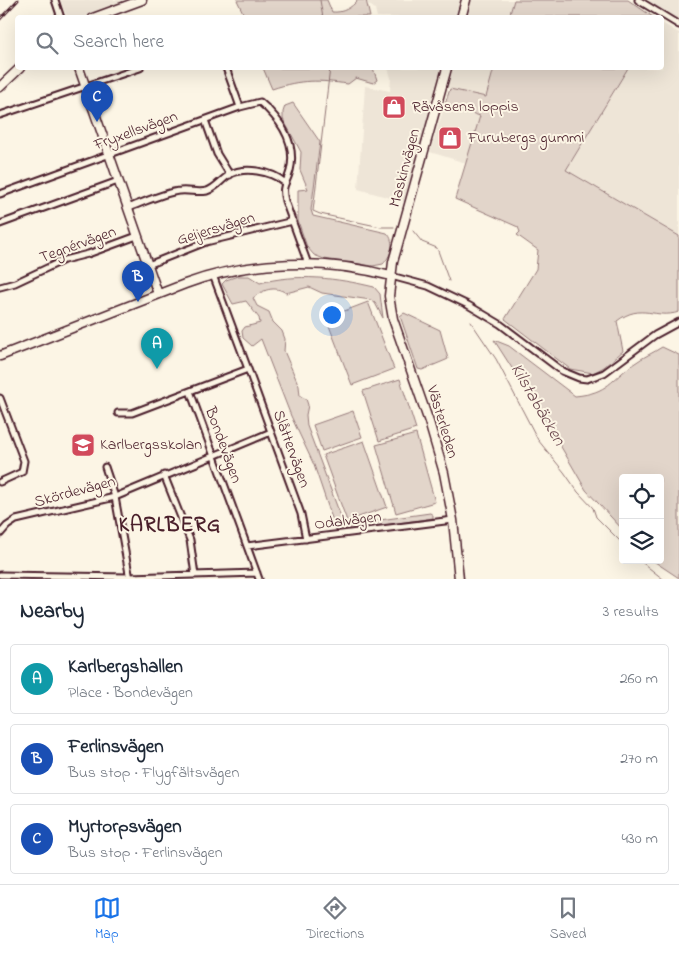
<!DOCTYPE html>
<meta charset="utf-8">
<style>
body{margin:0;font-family:"Indie Flower",sans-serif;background:#f2f2f3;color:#1f2937}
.controls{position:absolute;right:15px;bottom:15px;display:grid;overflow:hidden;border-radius:5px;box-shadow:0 5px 20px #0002}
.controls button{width:45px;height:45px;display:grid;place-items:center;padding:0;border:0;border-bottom:1px solid #e0e1e3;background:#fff;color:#1f2937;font:25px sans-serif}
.you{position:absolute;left:331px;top:314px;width:18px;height:18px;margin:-12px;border:4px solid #fff;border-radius:50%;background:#1a73e8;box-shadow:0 0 0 8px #1a73e833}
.badge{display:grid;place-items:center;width:32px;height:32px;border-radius:50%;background:#1a73e8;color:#fff;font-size:16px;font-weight:700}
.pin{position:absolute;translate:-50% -41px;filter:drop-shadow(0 1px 2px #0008)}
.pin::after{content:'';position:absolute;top:26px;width:18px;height:15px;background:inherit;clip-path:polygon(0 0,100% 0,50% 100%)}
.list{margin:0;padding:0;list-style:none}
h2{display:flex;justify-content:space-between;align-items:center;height:65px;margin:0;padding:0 20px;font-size:21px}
h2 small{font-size:16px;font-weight:400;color:#747a83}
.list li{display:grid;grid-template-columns:32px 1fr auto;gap:15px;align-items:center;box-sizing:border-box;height:70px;margin:0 10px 10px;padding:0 10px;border:1px solid #e0e1e3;border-radius:5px}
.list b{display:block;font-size:19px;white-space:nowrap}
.list p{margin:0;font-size:16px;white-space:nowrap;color:#747a83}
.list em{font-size:16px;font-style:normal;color:#747a83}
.icon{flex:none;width:28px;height:28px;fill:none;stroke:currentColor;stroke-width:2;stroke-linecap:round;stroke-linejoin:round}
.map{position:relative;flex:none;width:679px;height:579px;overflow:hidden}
.search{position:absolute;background:#fff;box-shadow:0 5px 20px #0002;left:15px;right:15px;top:15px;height:55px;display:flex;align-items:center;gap:12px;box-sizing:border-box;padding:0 18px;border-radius:5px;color:#747a83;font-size:19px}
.sheet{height:305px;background:#fff}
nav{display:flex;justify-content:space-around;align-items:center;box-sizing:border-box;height:70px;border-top:1px solid #e0e1e3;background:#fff;font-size:14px;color:#747a83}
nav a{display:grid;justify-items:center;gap:2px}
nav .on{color:#1a73e8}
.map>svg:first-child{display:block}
</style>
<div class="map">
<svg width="679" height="579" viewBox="0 0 679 579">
<rect width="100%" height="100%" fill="#fcf5e5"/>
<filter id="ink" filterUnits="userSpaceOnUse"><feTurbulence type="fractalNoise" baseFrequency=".02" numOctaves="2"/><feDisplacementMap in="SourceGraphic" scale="10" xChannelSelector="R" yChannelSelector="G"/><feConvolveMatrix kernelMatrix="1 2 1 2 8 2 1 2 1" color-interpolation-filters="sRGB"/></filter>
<g filter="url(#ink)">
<path fill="#eee5d7" d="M60,0H131L82,18L67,17Z
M366,0H463L458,18L377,17L375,9L367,3Z
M470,0H514L509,17L465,18Z
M643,0H679V23Z
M662,23L679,33V236L566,170L628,68H662Z
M388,68H444L405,202L358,189L365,86L390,91L391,78Z
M452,68H494L486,97L450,89L447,87Z
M445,104L480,116L466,163L430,152Z"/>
<path fill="#e2d5ca" stroke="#967a7a" d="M237,0H327L332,12C343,13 351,8 358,0H366L370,17H245Z
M514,0H628L653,17H509Z
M263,68H373L377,80L373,83L356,78L348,84C318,80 302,79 272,89Z
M494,68H628L566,170L679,236V312C655,320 642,302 617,321L623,351L604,367L593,373L570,369L505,319L536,269L538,250L517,235L520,232L518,227L455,199L480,116L445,104L450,89L486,97Z
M293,103L320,142L311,210L313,216L387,233C396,242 391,256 383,264L373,266L324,259L314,255L307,247L298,221V190L308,189L300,170L301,152L283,119V112L285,106Z
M238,276H249L260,283C297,273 337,278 374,287L380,294L383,318L375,303L371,300L322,293L309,287L286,293C275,285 262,290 253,298L257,306L269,312L273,322L282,331L285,339L284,351L299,386L300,396L306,399L308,405L306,415L307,426L344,525L430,513L433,515V518L342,531L336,530L314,465L291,416L261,339L252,346L243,338L242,331L245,327L260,323L259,318L246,301L233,304L222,284L226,280Z
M368,302L394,369L352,385L326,318Z
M404,313L440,330L448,359L446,360L422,370L418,369L400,316Z
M494,340L509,346L575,396C609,393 610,380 635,363C643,357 653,353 662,347L679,355V578L652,560H660V478H623V530L586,490L549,426Z
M400,379L416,429L379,441L363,391Z
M353,411L362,437L322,451L313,425Z
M416,434L435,502L396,513L376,445Z
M364,441L387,507L347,521L323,455Z"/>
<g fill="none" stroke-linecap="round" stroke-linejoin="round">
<path stroke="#917474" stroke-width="1" d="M320,0L323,18
M330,68L313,211L320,214L381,227H394
M413,231L422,242L437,248L449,281
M471,322L496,359L538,440L564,472L578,492L593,508L596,517L623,544
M639,560L663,579"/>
<g stroke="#4a1f2b" stroke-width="9">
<path id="street" d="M55,0L61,18
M638,0L679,25
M240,107L260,102C280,119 297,143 290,171C286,186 281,184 285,201L308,264
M0,115L140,68
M205,120L217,154L230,175
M0,194L240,107L226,68
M128,208C142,203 165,192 180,191C189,190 198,193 207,191C216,188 221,180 229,175C244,166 271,171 284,182
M0,224L118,181
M148,265L206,242L293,221
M213,275L248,369
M391,276L428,286L468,305L500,324L562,371L579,378L587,379L604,373L655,335L679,322
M0,287L15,283L64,260L88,254L137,236
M190,391L259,579
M0,398L24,461L22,472L0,482
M118,413H132L248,369L301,514L306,539
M105,467L115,497L130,579
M164,475L190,540L195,575
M0,534L7,526L16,520L115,497L271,432
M247,546L453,520
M0,575L129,577L257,573"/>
</g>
<g stroke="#4a1f2b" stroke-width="11">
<path id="secondary" d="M93,18L142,0
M461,18L466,0
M79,68L158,294
M447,68L393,262L389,296L393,319L429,422L444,473L453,520L459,579
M0,87L20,68
M0,356L185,284C251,260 323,258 391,276"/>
</g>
<use href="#street" stroke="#fcf5e5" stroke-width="5"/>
<use href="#secondary" stroke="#fcf5e5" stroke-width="8"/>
<g stroke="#4a1f2b" stroke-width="3">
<path id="rail" d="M0,19L18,0"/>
</g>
<use href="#rail" stroke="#fcf5e5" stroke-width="1" stroke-dasharray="4" stroke-linecap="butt"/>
</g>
</g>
<defs>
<g id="shop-square" transform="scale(1.25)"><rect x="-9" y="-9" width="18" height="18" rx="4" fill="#d1495b" stroke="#fcf5e5"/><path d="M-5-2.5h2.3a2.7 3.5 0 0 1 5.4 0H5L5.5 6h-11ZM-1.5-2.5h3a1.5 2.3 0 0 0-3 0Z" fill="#fff"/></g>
<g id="school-square" transform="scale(1.25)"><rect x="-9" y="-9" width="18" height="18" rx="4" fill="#d1495b" stroke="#fcf5e5"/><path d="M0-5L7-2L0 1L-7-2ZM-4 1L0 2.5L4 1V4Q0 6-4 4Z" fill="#fff"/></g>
</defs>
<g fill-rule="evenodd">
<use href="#shop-square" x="394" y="107"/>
<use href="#shop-square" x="450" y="138"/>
<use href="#school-square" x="83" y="445"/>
</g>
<g text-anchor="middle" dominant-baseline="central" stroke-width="4" stroke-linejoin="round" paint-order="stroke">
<g font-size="16" fill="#4a1f2b" stroke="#fcf5e5" text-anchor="start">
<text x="412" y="107">Rävåsens loppis</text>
<text x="468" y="138">Furubergs gummi</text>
<text x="100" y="445">Karlbergsskolan</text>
</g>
<g font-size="16" fill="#4a1f2b" stroke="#fcf5e5">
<text transform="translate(136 131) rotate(-20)">Fryxellsvägen</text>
<text transform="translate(405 168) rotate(-75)">Maskinvägen</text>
<text transform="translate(216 229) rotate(-17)">Geijersvägen</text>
<text transform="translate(78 245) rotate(-20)">Tegnérvägen</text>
<text transform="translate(442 422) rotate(73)">Västerleden</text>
<text transform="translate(223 445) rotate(70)">Bondevägen</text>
<text transform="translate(291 449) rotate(70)">Slåttervägen</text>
<text transform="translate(75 492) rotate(-15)">Skördevägen</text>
<text transform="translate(348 521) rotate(-7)">Odalvägen</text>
</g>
<g font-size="18" font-style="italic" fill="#6d4950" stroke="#fcf5e5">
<text transform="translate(537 405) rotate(60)">Kilstabäcken</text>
</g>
<g font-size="21" font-weight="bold" letter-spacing="1" fill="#4a1f2b" stroke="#fcf5e5">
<text x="170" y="526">KARLBERG</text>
</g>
</g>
</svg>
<div class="controls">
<button><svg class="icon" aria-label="locate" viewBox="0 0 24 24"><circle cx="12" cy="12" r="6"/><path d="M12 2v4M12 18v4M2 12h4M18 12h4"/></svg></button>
<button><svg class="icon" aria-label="layers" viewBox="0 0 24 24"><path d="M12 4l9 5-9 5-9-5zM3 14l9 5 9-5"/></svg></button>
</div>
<div class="you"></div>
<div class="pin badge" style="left:157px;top:369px;background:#0f9aa8">A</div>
<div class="pin badge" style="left:138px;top:302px;background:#1a4fb4">B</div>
<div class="pin badge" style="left:97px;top:122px;background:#1a4fb4">C</div>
<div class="search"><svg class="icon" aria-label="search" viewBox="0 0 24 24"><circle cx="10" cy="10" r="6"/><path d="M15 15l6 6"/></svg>Search here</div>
</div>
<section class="sheet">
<h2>Nearby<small>3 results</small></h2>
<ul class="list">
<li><span class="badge" style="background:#0f9aa8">A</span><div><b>Karlbergshallen</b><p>Place · Bondevägen</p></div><em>260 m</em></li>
<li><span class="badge" style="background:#1a4fb4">B</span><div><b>Ferlinsvägen</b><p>Bus stop · Flygfältsvägen</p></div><em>270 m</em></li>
<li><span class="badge" style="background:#1a4fb4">C</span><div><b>Myrtorpsvägen</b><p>Bus stop · Ferlinsvägen</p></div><em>430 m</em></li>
</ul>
</section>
<nav>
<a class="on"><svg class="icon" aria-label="map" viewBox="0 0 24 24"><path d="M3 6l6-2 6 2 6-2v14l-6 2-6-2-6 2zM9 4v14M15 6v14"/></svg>Map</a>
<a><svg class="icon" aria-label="directions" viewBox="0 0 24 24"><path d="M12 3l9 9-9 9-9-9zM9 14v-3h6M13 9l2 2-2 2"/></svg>Directions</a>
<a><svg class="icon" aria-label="saved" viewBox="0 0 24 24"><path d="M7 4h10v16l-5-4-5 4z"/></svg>Saved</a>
</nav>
